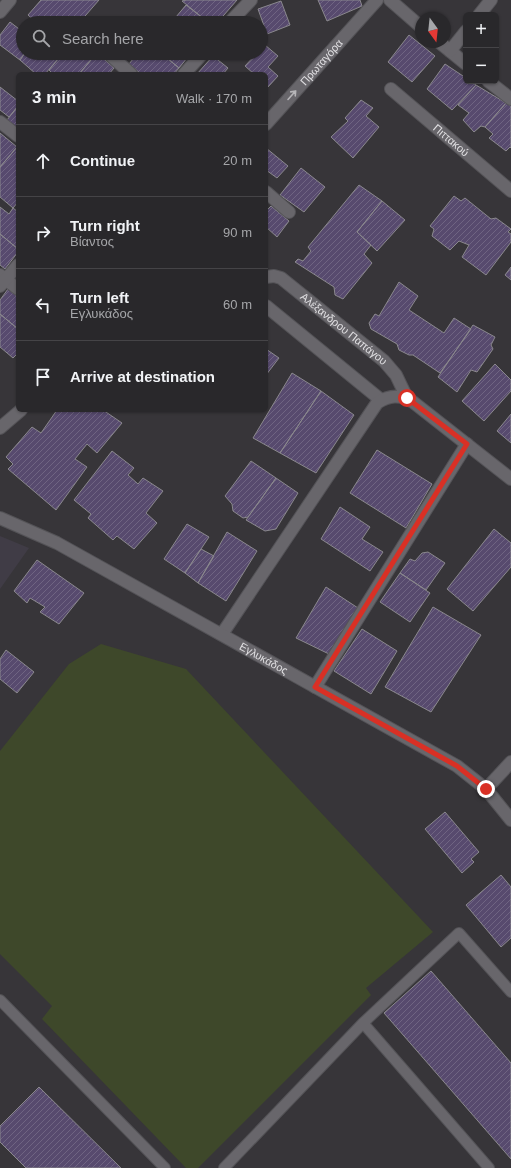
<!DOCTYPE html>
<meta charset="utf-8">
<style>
body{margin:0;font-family:Helvetica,sans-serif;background:#353437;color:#f1f3f6}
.controls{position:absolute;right:12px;top:12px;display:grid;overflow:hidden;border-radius:6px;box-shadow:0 1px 3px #0004}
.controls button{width:36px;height:36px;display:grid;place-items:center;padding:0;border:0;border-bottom:1px solid #454447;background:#29282b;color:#f1f3f6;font:20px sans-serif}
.compass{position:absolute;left:415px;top:12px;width:36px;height:36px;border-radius:50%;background:#29282b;box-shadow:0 1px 3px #0004;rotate:165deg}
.stop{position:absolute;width:12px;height:12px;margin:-9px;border:3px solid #d93025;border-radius:50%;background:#fff}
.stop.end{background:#d93025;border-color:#fff;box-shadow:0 1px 4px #0008}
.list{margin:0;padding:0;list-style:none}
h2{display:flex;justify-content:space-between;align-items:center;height:52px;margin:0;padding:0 16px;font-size:17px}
h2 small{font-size:13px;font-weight:400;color:#a5a6a9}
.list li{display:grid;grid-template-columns:26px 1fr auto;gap:12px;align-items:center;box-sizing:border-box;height:72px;padding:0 16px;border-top:1px solid #454447}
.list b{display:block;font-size:15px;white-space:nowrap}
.list p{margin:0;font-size:13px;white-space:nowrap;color:#a5a6a9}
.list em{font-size:13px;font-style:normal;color:#a5a6a9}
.icon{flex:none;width:22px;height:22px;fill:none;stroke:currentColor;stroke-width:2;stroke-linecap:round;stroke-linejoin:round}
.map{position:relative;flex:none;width:511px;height:1168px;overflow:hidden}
.search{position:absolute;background:#29282b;box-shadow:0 1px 3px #0004;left:16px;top:16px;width:252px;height:44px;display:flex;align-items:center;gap:10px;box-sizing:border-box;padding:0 14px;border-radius:22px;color:#a5a6a9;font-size:15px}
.panel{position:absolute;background:#29282b;box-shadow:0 1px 3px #0004;left:16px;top:72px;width:252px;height:340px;border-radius:6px}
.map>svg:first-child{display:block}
</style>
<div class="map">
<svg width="511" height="1168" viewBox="0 0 511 1168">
<defs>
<pattern id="building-hatch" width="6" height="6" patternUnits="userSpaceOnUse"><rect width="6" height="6" fill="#574a6e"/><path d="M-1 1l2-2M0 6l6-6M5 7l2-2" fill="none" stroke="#6f6482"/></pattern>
</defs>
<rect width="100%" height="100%" fill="#373539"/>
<path fill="#403c46" d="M0,536L29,548L0,589Z"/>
<path fill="#3e482a" d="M101,644L186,669L433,932L366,988L371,995L198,1168H186L42,1019L52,1006L0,954V751L69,664Z"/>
<path fill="url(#building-hatch)" stroke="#8a888d" d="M41,0H99L79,23H37L28,15Z
M186,0H237L217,23H209L182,1Z
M318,0H360L362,6L327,21Z
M281,1L290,25L267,34L258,9Z
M186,5L209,23H171Z
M10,22L23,32V53H25L20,60L0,45V35Z
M409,35L435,56L412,82L388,62Z
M265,45L278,56L268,67L278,76L268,87L266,85V74H254L245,66L257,53H261V49Z
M25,53H50L58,59L45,74H36L20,60Z
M63,53H97L79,74H53L49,70Z
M97,53L114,68L109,74H79Z
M138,53L146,58L151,53H161L179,68L174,74H141L129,64Z
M161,53H191L179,68Z
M213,56L228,68L223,74H197Z
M445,64L466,78V81H470L476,85L452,110L427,89Z
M476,85L506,103L485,127L481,126L474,132L463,120L469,113L458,105Z
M0,87L18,101V106L9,117L0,110Z
M361,100L373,108L366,116L379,127L353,158L331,137L348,121L345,118Z
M506,103L511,106V148L510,147L506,151L489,138L493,134L485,127Z
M18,106V129L7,120Z
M0,133L17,147L0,167Z
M17,147L18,202L13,208L0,197V167Z
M266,148L288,166L277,178L266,170Z
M301,168L325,187L304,212L280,195Z
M359,185L382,201L357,232L371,245L364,254L372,263L343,299L335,295L334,287L295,262L298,259L303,261L311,251L308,247Z
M454,196L461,201L465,198L491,219L496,218L511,229L508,232L511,234V242L486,275L462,257L469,245L459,241L450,250L432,236L434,229L430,226Z
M382,201L405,220L377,251L357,232Z
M271,206L289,221L277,237L266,227V211Z
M0,207L9,214L13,208L18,212V249L0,234Z
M0,234L18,249V252L5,269L0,265Z
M511,267V280L505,275Z
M399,282L418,296L409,310L444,333L454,318L471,329L440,373L413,355H409L399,350L397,344L371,329L369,323L375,314L379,316Z
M8,289L18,297V329L0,314V300Z
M0,314L18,329V353L13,358L0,347Z
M473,325L495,337L491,345L493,349L477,372L471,370L457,392L438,377Z
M266,349L279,358L266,375Z
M495,364L511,380V391L484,421L462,401Z
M292,373L321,391L280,453L253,438Z
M321,391L354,415L316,473L280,453Z
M57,410H103L122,423L97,453L87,444L75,459L87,467L56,510L8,469L13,464L6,457L32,427L41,433Z
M511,414V443L497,431Z
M377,450L432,484L406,528L350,493Z
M112,451L134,468L128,475L138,484L143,478L163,491L146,513L157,523L134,549L117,536L113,540L88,518L91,514L74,500Z
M251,461L276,478L248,517L243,518L233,511L232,504L225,496Z
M276,478L298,493L276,529L265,531L246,520Z
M340,507L370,527L362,539L383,552L370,571L321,539Z
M187,524L209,537L185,573L164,559Z
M494,529L511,543V567L473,611L447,589Z
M227,532L257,551L226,601L198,583Z
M201,549L214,556L198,583L185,573Z
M428,552L445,563L426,590L400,573L410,559L415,561L422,553Z
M37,560L84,593L59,624L40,612L45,607L30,598L27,603L14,591Z
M400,573L430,593L410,622L380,602Z
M326,587L358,608L329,654L296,638Z
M433,607L481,635L431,712L385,687Z
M362,629L397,651L371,694L334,671Z
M6,650L34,672L17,693L0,679V659Z
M445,812L479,852L471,859L474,862L462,873L425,829Z
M501,875L511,887V938L501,947L466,905Z
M431,971L511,1063V1159L384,1013Z
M39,1087L121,1168H26L0,1142V1126Z"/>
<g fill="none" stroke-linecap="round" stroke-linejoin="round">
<g stroke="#545357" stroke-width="12">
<path id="lane" d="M0,1000L165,1168
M363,1023L489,1168
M224,1168L363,1023L459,933L511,992"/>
</g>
<g stroke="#545357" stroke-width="14">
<g id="street">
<path d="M390,0L421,27"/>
<path d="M0,12L10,0"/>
<path d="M479,15L491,0"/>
<path d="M229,23L251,0"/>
<path d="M439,42L466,64"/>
<path d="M450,51L466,31"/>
<path d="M108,53L131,74"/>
<path d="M184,74L203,53"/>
<path d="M488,81L511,99"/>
<path id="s1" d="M391,89L511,191"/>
<path d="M0,122L18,136"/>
<path id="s2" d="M266,124L377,0"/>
<path d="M266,192L289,212"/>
<path d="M0,275L18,289"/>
<path id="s3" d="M266,277L274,276L281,278L384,361L396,375L407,398"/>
<path d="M0,286L18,265"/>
<path d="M266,306L381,400"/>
<path d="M0,428L21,410"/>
<path d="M222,634L377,403C389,395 400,394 413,402L511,479"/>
<path d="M315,687L467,444"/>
<path d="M486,789L511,762"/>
</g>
</g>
<g stroke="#545357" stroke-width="14">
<g id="secondary">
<path id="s4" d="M0,518L57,543L457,766L486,789L511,820"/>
</g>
</g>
<use href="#lane" stroke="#68666b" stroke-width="10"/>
<use href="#street" stroke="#68666b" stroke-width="12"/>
<use href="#secondary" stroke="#68666b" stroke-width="12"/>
</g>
<defs><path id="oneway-shaft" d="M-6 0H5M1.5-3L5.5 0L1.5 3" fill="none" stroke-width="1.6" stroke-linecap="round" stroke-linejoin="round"/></defs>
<use stroke="#b6b5b8" href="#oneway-shaft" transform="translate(292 95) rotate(-48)"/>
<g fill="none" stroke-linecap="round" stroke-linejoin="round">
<path stroke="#d93025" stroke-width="5" d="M407,398L467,444L315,687L457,766L486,789"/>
</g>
<g text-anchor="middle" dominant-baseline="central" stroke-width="3.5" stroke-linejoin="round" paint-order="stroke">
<g font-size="11" fill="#e0dfe2" stroke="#373539">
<text stroke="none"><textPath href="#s2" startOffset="83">Πρωταγόρα</textPath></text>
<text stroke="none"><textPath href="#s1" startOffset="79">Πιττακού</textPath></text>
<text stroke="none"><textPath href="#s3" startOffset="96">Αλέξανδρου Παπάγου</textPath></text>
<text stroke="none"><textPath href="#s4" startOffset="299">Εγλυκάδος</textPath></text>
</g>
</g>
</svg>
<div class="controls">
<button>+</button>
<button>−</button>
</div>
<svg class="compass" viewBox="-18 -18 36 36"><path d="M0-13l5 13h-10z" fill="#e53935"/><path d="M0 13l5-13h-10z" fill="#a5a6a9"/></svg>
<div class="stop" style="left:407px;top:398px"></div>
<div class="stop end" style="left:486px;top:789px"></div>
<div class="search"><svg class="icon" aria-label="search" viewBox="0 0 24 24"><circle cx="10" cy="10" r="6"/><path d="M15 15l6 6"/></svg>Search here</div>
<section class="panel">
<h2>3 min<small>Walk · 170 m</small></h2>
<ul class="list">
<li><svg class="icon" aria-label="ahead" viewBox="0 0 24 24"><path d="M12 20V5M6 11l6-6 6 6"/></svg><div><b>Continue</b></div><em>20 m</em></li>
<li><svg class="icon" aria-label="right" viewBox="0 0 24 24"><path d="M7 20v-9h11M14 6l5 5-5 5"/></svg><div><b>Turn right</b><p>Βίαντος</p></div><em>90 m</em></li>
<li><svg class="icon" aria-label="left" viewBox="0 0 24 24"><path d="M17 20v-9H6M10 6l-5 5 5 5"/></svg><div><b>Turn left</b><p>Εγλυκάδος</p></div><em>60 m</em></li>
<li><svg class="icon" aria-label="arrive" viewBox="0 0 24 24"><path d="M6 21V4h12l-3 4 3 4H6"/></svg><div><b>Arrive at destination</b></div></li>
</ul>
</section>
</div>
